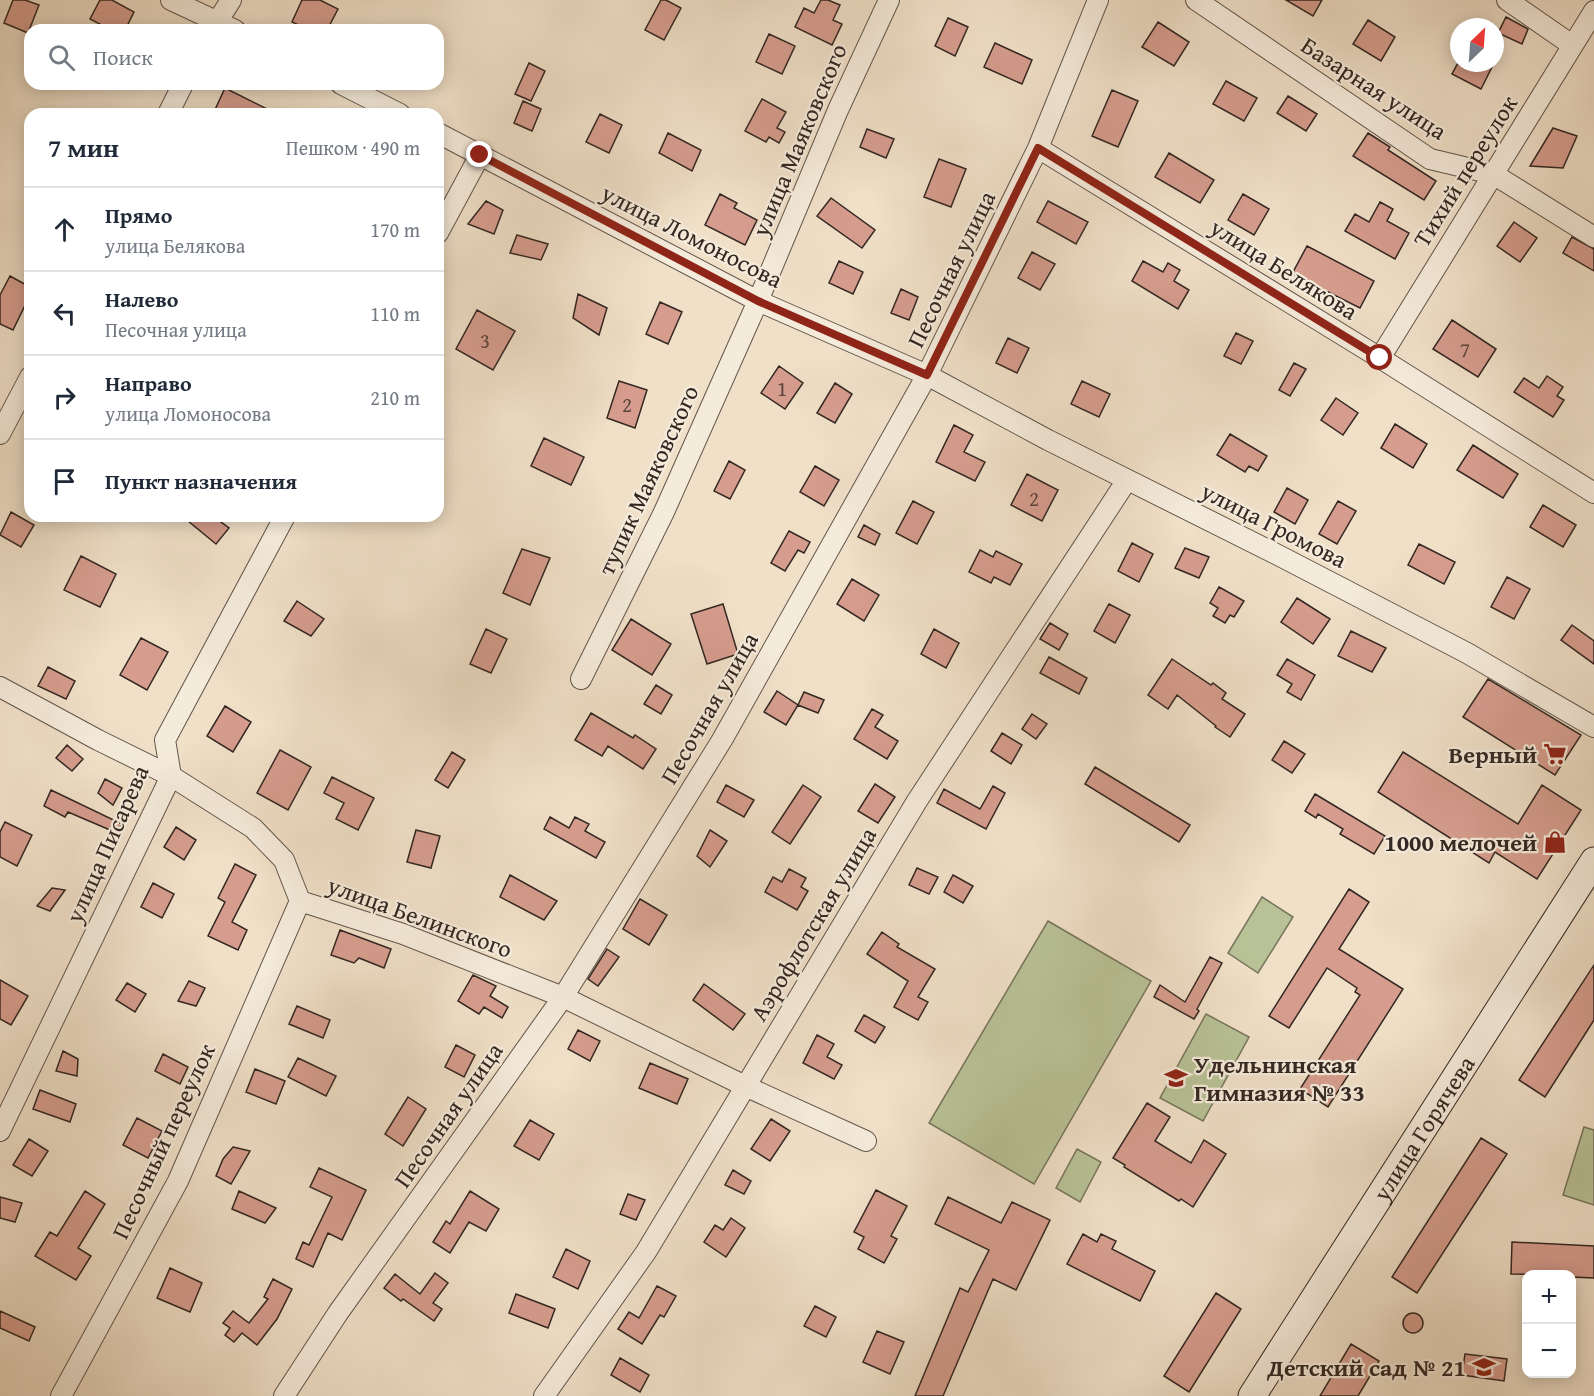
<!DOCTYPE html>
<html lang="ru">
<meta charset="utf-8">
<style>
body{margin:0;font-family:"Gentium Book Plus",serif;background:#f6f6f7;color:#1f2937}
.controls{position:absolute;right:18px;bottom:18px;display:grid;overflow:hidden;border-radius:12px;box-shadow:0 3px 15px #0003}
.controls button{width:54px;height:54px;display:grid;place-items:center;padding:0;border:0;border-bottom:2px solid #e0e1e3;background:#fff;color:#1f2937;font:30px sans-serif}
.compass{position:absolute;left:1450px;top:18px;width:54px;height:54px;border-radius:50%;background:#fff;box-shadow:0 3px 15px #0003;rotate:25deg}
.stop{position:absolute;width:18px;height:18px;margin:-14px;border:4px solid #8f2418;border-radius:50%;background:#fff}
.stop.end{background:#8f2418;border-color:#fff;box-shadow:0 2px 6px #0008}
.list{margin:0;padding:0;list-style:none}
h2{display:flex;justify-content:space-between;align-items:center;height:78px;margin:0;padding:0 24px;font-size:26px}
h2 small{font-size:20px;font-weight:400;color:#747a83}
.list li{display:grid;grid-template-columns:39px 1fr auto;gap:18px;align-items:center;box-sizing:border-box;height:84px;padding:0 24px;border-top:2px solid #e0e1e3}
.list b{display:block;font-size:22px;white-space:nowrap}
.list p{margin:0;font-size:20px;white-space:nowrap;color:#747a83}
.list em{font-size:20px;font-style:normal;color:#747a83}
.icon{flex:none;width:33px;height:33px;fill:none;stroke:currentColor;stroke-width:2;stroke-linecap:round;stroke-linejoin:round}
.map{position:relative;flex:none;width:1594px;height:1396px;overflow:hidden}
.search{position:absolute;background:#fff;box-shadow:0 3px 15px #0003;left:24px;top:24px;width:420px;height:66px;display:flex;align-items:center;gap:15px;box-sizing:border-box;padding:0 21px;border-radius:18px;color:#747a83;font-size:22px}
.panel{position:absolute;background:#fff;box-shadow:0 3px 15px #0003;left:24px;top:108px;width:420px;height:414px;border-radius:18px}
.map>svg:first-child{display:block}
</style>
<div class="map">
<svg width="1594" height="1396" viewBox="0 0 1594 1396">
<rect width="100%" height="100%" fill="#f0e0c8"/>
<filter id="stains"><feTurbulence type="fractalNoise" baseFrequency=".00333" numOctaves="4"/><feColorMatrix values="0 0 0 0 .2 0 0 0 0 .09 0 0 0 0 .02 0 0 0 .5 -.17"/></filter>
<radialGradient id="worn" r=".72"><stop offset=".6" stop-color="#630" stop-opacity="0"/><stop offset="1" stop-color="#630" stop-opacity=".3"/></radialGradient>
<path fill="#b8c296" stroke="#76745c" stroke-width="1.5" d="M1262,897L1293,917L1258,973L1228,953Z
M1048,921L1151,981L1034,1184L929,1123Z
M1206,1014L1249,1037L1203,1121L1160,1098Z
M1584,1127L1594,1130V1205L1563,1195Z
M1077,1149L1101,1162L1080,1202L1056,1188Z"/>
<path fill="#d69d8e" stroke="#332722" stroke-width="1.5" d="M13,0H25L39,5L28,33L4,23Z
M100,0H112L134,12L125,30H111L90,19Z
M302,0H320L338,9L327,30H309L292,22Z
M661,0H666L681,8L664,40L645,30Z
M821,0H828L840,5L833,20L842,24L832,45L795,27L804,8L814,13Z
M1286,0H1322L1313,16Z
M1506,17L1528,29L1522,44L1498,33Z
M948,18L968,27L955,56L935,46Z
M1368,20L1395,37L1381,61L1353,44Z
M1158,22L1189,42L1174,66L1142,47Z
M769,34L795,46L782,74L756,62Z
M995,43L1032,60L1022,84L984,67Z
M529,63L545,71L531,101L515,94Z
M1458,63H1494L1481,89L1452,74Z
M1226,81L1257,98L1244,121L1213,104Z
M225,88L277,114H213Z
M1112,90L1138,101L1118,147L1092,136Z
M1288,96L1317,114L1306,131L1277,113Z
M762,99L786,112L777,128L785,132L779,143L769,137L766,142L745,131Z
M523,101L541,109L532,131L514,123Z
M600,114L622,125L609,153L586,142Z
M1553,128L1577,136L1563,168L1530,166Z
M867,129L894,139L886,158L860,147Z
M668,133L701,150L692,171L659,153Z
M1368,133L1390,147L1388,150L1436,181L1424,200L1353,156Z
M1169,153L1214,180L1200,203L1155,177Z
M939,159L966,169L951,207L924,197Z
M720,194L737,203L734,208L757,220L745,245L705,225Z
M1243,194L1269,209L1254,235L1228,220Z
M831,198L875,230L862,248L817,216Z
M486,201L503,210L494,234L468,224Z
M1048,201L1088,222L1076,244L1037,222Z
M1380,202L1393,209L1387,221L1409,233L1395,259L1345,231L1355,214L1369,222Z
M1514,222L1537,238L1520,262L1497,246Z
M517,235L548,244L541,260L510,253Z
M1572,237L1594,249V271L1563,253Z
M1307,246L1374,281L1360,308L1292,274Z
M1032,252L1055,264L1040,290L1018,278Z
M839,261L863,272L853,294L829,283Z
M1143,261L1163,272L1168,263L1180,270L1174,281L1189,290L1178,309L1132,281Z
M10,276L30,287V295L13,330L0,324V295Z
M901,289L918,297L909,320L891,313Z
M578,294L607,308L599,335L573,318Z
M660,302L682,312L668,344L646,334Z
M477,310L515,331L493,370L456,349Z
M1452,320L1496,349L1478,377L1433,349Z
M1236,333L1253,341L1241,364L1224,356Z
M1008,338L1029,348L1017,373L996,363Z
M1294,363L1306,369L1290,396L1279,390Z
M779,366L803,383L785,409L761,393Z
M1547,376L1563,387L1557,396L1564,400L1553,417L1514,392L1524,378L1539,388Z
M619,381L647,390L635,428L607,418Z
M1082,381L1110,394L1099,417L1071,404Z
M835,383L852,394L835,423L817,413Z
M1336,398L1358,413L1343,435L1321,420Z
M1395,424L1427,444L1413,468L1381,448Z
M954,425L973,435L964,452L985,462L975,481L936,462Z
M1230,434L1267,456L1258,471L1249,466L1245,472L1217,455Z
M544,438L584,457L571,485L531,466Z
M1473,445L1518,474L1503,498L1457,470Z
M729,461L745,470L730,499L714,491Z
M815,466L839,480L824,506L800,492Z
M1027,474L1058,490L1042,521L1011,505Z
M1287,488L1308,500L1295,524L1274,512Z
M913,501L934,512L917,544L896,533Z
M1338,501L1356,511L1337,544L1319,534Z
M1543,505L1576,525L1563,547L1530,527Z
M11,512L34,525L21,547L0,535Z
M182,516H213L229,528L216,544Z
M864,525L880,534L875,545L858,537Z
M789,531L810,542L804,553L798,550L785,571L771,563Z
M1132,543L1153,554L1139,582L1118,571Z
M1419,544L1455,562L1444,584L1408,565Z
M1185,548L1209,557L1199,578L1175,568Z
M522,549L550,558L530,605L503,593Z
M980,550L993,557L996,551L1022,564L1010,585L994,577L991,583L969,572Z
M81,556L116,574L100,607L64,590Z
M1507,577L1530,589L1514,619L1491,607Z
M852,579L879,595L864,621L837,604Z
M1219,587L1244,601L1234,617L1230,615L1225,623L1213,616L1218,608L1210,603Z
M1297,598L1330,619L1313,644L1281,622Z
M297,601L324,619L311,636L284,621Z
M723,604L738,654L707,664L691,614Z
M1109,604L1130,615L1115,643L1094,631Z
M631,619L671,644L652,675L612,650Z
M1050,623L1068,634L1059,650L1040,639Z
M1572,625L1594,641V664L1561,640Z
M486,629L507,639L491,673L470,664Z
M934,629L959,643L946,668L921,654Z
M1351,631L1386,648L1372,672L1338,656Z
M141,638L168,652L147,690L120,675Z
M1049,657L1087,678L1079,694L1040,673Z
M1172,659L1211,685L1213,683L1226,693L1222,699L1245,714L1230,737L1215,727L1216,726L1177,695L1168,709L1148,695Z
M1287,659L1315,675L1301,700L1287,692L1292,684L1277,675Z
M48,667L75,681L66,699L38,686Z
M1488,679L1581,735L1555,775L1463,717Z
M656,685L672,695L661,714L644,704Z
M777,691L798,705L786,725L764,712Z
M804,692L824,700L818,713L798,705Z
M225,706L251,722L233,752L207,736Z
M872,709L883,715L875,727L898,741L887,759L854,739Z
M591,713L633,738L635,735L656,749L643,769L608,746L602,756L575,740Z
M1032,714L1047,724L1036,739L1022,729Z
M1002,733L1022,745L1011,764L991,751Z
M1284,741L1305,754L1292,773L1272,760Z
M67,745L83,759L72,771L56,758Z
M280,750L311,767L288,810L257,793Z
M452,752L465,760L448,788L435,780Z
M1403,752L1518,824L1542,785L1581,810L1537,879L1495,852L1489,863L1378,792Z
M1095,767L1190,825L1179,842L1085,784Z
M332,777L374,798L358,830L336,819L344,803L324,793Z
M105,779L122,788L113,805L98,793Z
M875,784L895,797L878,823L858,811Z
M726,785L754,800L744,817L717,802Z
M803,785L821,797L790,844L772,832Z
M993,786L1005,793L986,829L937,803L944,789L980,809Z
M51,790L122,824L117,833L68,812L65,817L44,806Z
M1315,794L1385,836L1374,854L1340,834L1343,829L1318,814L1316,818L1305,811Z
M550,817L569,828L575,817L589,824L585,831L605,842L596,858L544,829Z
M5,822L32,835L17,866L0,857V832Z
M176,827L196,840L184,860L164,847Z
M416,830L440,836L431,868L407,862Z
M710,830L727,841L710,867L697,856Z
M235,864L256,875L232,922L247,930L238,950L208,936L225,902L218,898Z
M917,868L938,877L929,894L909,885Z
M789,869L806,878L801,887L808,891L797,910L765,892L773,877L782,882Z
M510,875L557,901L544,920L500,897Z
M953,875L973,886L963,903L944,892Z
M153,883L174,894L162,918L141,907Z
M52,888L65,890L50,911L37,906Z
M1349,889L1369,902L1339,949L1403,989L1328,1107L1300,1089L1360,995L1355,992L1357,988L1327,968L1289,1028L1269,1016Z
M640,899L667,915L649,945L623,929Z
M340,930L391,949L384,968L359,958L354,963L331,955Z
M882,932L899,944L897,947L935,969L918,997L928,1002L918,1020L894,1007L908,981L867,954Z
M607,949L619,957L598,986L588,979Z
M1210,957L1222,963L1197,1009L1199,1011L1194,1019L1154,997L1160,985L1185,1002Z
M1594,965V1020L1545,1097L1519,1080Z
M473,975L496,986L490,996L508,1007L502,1018L484,1007L479,1014L458,1001Z
M0,980L28,996L11,1025L0,1019Z
M189,981L205,988L196,1006L178,1001Z
M127,983L146,994L135,1012L116,1000Z
M704,984L745,1014L733,1030L693,1000Z
M297,1006L330,1020L323,1038L289,1024Z
M864,1015L885,1027L875,1043L855,1031Z
M578,1030L600,1041L590,1061L568,1049Z
M817,1035L834,1044L827,1057L842,1065L834,1079L803,1063Z
M456,1045L475,1055L464,1077L445,1067Z
M63,1051L78,1059L77,1076L56,1071Z
M163,1054L188,1067L180,1084L155,1071Z
M298,1058L336,1076L326,1096L288,1077Z
M650,1063L688,1079L677,1104L639,1088Z
M255,1069L285,1081L276,1104L246,1092Z
M40,1090L76,1104L70,1122L33,1109Z
M408,1097L426,1109L403,1146L385,1134Z
M1147,1103L1170,1117L1155,1141L1191,1163L1204,1140L1226,1154L1193,1207L1181,1199L1179,1201L1124,1167L1125,1165L1113,1158Z
M137,1118L162,1131L148,1158L123,1145Z
M771,1119L790,1131L770,1161L751,1149Z
M530,1120L554,1134L539,1160L514,1146Z
M1481,1138L1507,1154L1417,1293L1392,1277Z
M29,1139L48,1151L32,1176L13,1165Z
M233,1147L250,1151L231,1184L216,1176L223,1159Z
M319,1168L366,1190L342,1240L328,1233L313,1267L296,1259L303,1242L309,1245L332,1197L310,1187Z
M733,1170L751,1181L744,1194L725,1185Z
M876,1190L907,1206L891,1236L897,1239L884,1263L858,1249L864,1237L854,1232Z
M85,1191L105,1204L78,1248L91,1256L76,1280L35,1256L50,1232L57,1236Z
M239,1191L276,1208L265,1223L232,1209Z
M470,1191L499,1209L486,1231L469,1222L450,1253L433,1242L446,1221L450,1224Z
M628,1194L645,1200L636,1220L620,1214Z
M0,1197L22,1203L15,1222L0,1218Z
M948,1197L1001,1223L1012,1202L1050,1220L1016,1290L993,1279L943,1396H915L960,1288L968,1292L989,1250L935,1224Z
M731,1218L745,1228L726,1257L704,1242L715,1225L723,1230Z
M1083,1234L1097,1242L1101,1234L1116,1241L1112,1249L1155,1271L1140,1301L1067,1264Z
M1512,1242L1594,1246V1278L1572,1277V1275L1511,1274Z
M566,1249L590,1261L578,1289L553,1277Z
M170,1268L202,1283L190,1312L157,1298Z
M435,1273L448,1283L433,1303L442,1309L434,1321L403,1299L401,1301L384,1288L395,1274L420,1294Z
M273,1279L292,1289L277,1319L257,1345L242,1333L234,1342L225,1335L230,1328L223,1323L233,1311L249,1323L268,1299L264,1297Z
M657,1286L676,1296L664,1317L660,1315L642,1344L618,1329L629,1312L639,1318Z
M1216,1293L1241,1309L1189,1392L1164,1376Z
M516,1294L555,1309L548,1328L509,1313Z
M815,1306L836,1317L826,1337L804,1326Z
M0,1311L35,1327L29,1341L0,1328Z
M1403 1323a10 10 0 1 1 20 0a10 10 0 1 1-20 0Z
M877,1331L904,1342L890,1374L863,1362Z
M1351,1344L1379,1361L1358,1396H1320Z
M1465,1354L1507,1359L1504,1381L1462,1375Z
M620,1358L649,1375L640,1392L611,1375Z"/>
<g fill="none" stroke-linecap="round" stroke-linejoin="round">
<g stroke="#62554c" stroke-width="22">
<path id="minor" d="M171,0L235,30
M1196,0L1430,159L1493,174L1594,237
M1507,0L1572,45
M212,30L231,0
M341,84L400,114
M168,114L183,84
M438,133L758,301L927,375L1048,440L1278,555L1467,653L1594,727
M1038,148L1380,358L1594,493
M438,233L480,155
M1380,358L1594,11
M0,434L30,377
M581,679L664,512L758,301L838,110L889,0
M0,687L98,740L171,776L253,828L284,860L300,901L403,934L563,997L745,1086L866,1141
M0,1131L171,776L165,740L285,516
M61,1396L178,1181L300,901
M284,1396L338,1313L563,997L722,740L927,375L1038,148L1098,0
M544,1396L646,1252L917,801L1127,480"/>
</g>
<g stroke="#332722" stroke-width="29">
<g id="secondary">
<path id="s1" d="M1252,1396L1594,861"/>
</g>
</g>
<use href="#minor" stroke="#f5ebdb" stroke-width="20"/>
<use href="#secondary" stroke="#f5ebdb" stroke-width="27"/>
</g>
<g fill="none" stroke-linecap="round" stroke-linejoin="round">
<path stroke="#8f2418" stroke-width="8" d="M480,155L758,301L927,375L1038,148L1380,358"/>
</g>
<defs>
<g id="supermarket-bare" transform="scale(1.8)"><path d="M-6-5.5h2.5l.6 2H6L4.5 2H-2.5L-4.4-4H-6ZM-1.5 3.2a1.3 1.3 0 1 0 .1 0ZM3 3.2a1.3 1.3 0 1 0 .1 0Z" fill="#8f2418" stroke="#f5ebdb" stroke-width="2.5" paint-order="stroke"/></g>
<g id="shop-bare" transform="scale(1.8)"><path d="M-5-2.5h2.3a2.7 3.5 0 0 1 5.4 0H5L5.5 6h-11ZM-1.5-2.5h3a1.5 2.3 0 0 0-3 0Z" fill="#8f2418" stroke="#f5ebdb" stroke-width="2.5" paint-order="stroke"/></g>
<g id="school-bare" transform="scale(1.8)"><path d="M0-5L7-2L0 1L-7-2ZM-4 1L0 2.5L4 1V4Q0 6-4 4Z" fill="#8f2418" stroke="#f5ebdb" stroke-width="2.5" paint-order="stroke"/></g>
</defs>
<g fill-rule="evenodd">
<use href="#supermarket-bare" x="1555" y="754"/>
<use href="#shop-bare" x="1555" y="842"/>
<use href="#school-bare" x="1176" y="1078"/>
<use href="#school-bare" x="1484" y="1367"/>
</g>
<g text-anchor="middle" dominant-baseline="central" stroke-width="4.5" stroke-linejoin="round" paint-order="stroke">
<g font-size="21" fill="#5c443d">
<text x="485" y="340">3</text>
<text x="1465" y="349">7</text>
<text x="782" y="388">1</text>
<text x="627" y="404">2</text>
<text x="1034" y="498">2</text>
</g>
<g font-size="24" fill="#332722" stroke="#f5ebdb">
<text transform="translate(1374 88) rotate(33)">Базарная улица</text>
<text transform="translate(799 140) rotate(-67)">улица Маяковского</text>
<text transform="translate(1465 171) rotate(-58)">Тихий переулок</text>
<text transform="translate(692 236) rotate(27)">улица Ломоносова</text>
<text transform="translate(951 269) rotate(-64)">Песочная улица</text>
<text transform="translate(1284 269) rotate(32)">улица Белякова</text>
<text transform="translate(648 480) rotate(-65)">тупик Маяковского</text>
<text transform="translate(1274 525) rotate(27)">улица Громова</text>
<text transform="translate(709 708) rotate(-60)">Песочная улица</text>
<text transform="translate(107 844) rotate(-66)">улица Писарева</text>
<text transform="translate(420 917) rotate(20)">улица Белинского</text>
<text transform="translate(813 924) rotate(-59)">Аэрофлотская улица</text>
<text transform="translate(448 1115) rotate(-55)">Песочная улица</text>
<text stroke="none"><textPath href="#s1" startOffset="318">улица Горячева</textPath></text>
<text transform="translate(163 1141) rotate(-65)">Песочный переулок</text>
</g>
<g font-size="24" font-weight="bold" fill="#332722" stroke="#f5ebdb" text-anchor="end">
<text x="1537" y="754">Верный</text>
<text x="1537" y="842">1000 мелочей</text>
<text x="1194" y="1064" text-anchor="start">Удельнинская<tspan x="1194" dy="28">Гимназия № 33</tspan></text>
<text x="1466" y="1367">Детский сад № 21</text>
</g>
</g>
<rect width="100%" height="100%" filter="url(#stains)"/>
<rect width="100%" height="100%" fill="url(#worn)"/>
</svg>
<div class="controls">
<button>+</button>
<button>−</button>
</div>
<svg class="compass" viewBox="-18 -18 36 36"><path d="M0-13l5 13h-10z" fill="#e53935"/><path d="M0 13l5-13h-10z" fill="#747a83"/></svg>
<div class="stop" style="left:1380px;top:358px"></div>
<div class="stop end" style="left:480px;top:155px"></div>
<div class="search"><svg class="icon" aria-label="search" viewBox="0 0 24 24"><circle cx="10" cy="10" r="6"/><path d="M15 15l6 6"/></svg>Поиск</div>
<section class="panel">
<h2>7 мин<small>Пешком · 490 m</small></h2>
<ul class="list">
<li><svg class="icon" aria-label="ahead" viewBox="0 0 24 24"><path d="M12 20V5M6 11l6-6 6 6"/></svg><div><b>Прямо</b><p>улица Белякова</p></div><em>170 m</em></li>
<li><svg class="icon" aria-label="left" viewBox="0 0 24 24"><path d="M17 20v-9H6M10 6l-5 5 5 5"/></svg><div><b>Налево</b><p>Песочная улица</p></div><em>110 m</em></li>
<li><svg class="icon" aria-label="right" viewBox="0 0 24 24"><path d="M7 20v-9h11M14 6l5 5-5 5"/></svg><div><b>Направо</b><p>улица Ломоносова</p></div><em>210 m</em></li>
<li><svg class="icon" aria-label="arrive" viewBox="0 0 24 24"><path d="M6 21V4h12l-3 4 3 4H6"/></svg><div><b>Пункт назначения</b></div></li>
</ul>
</section>
</div>
